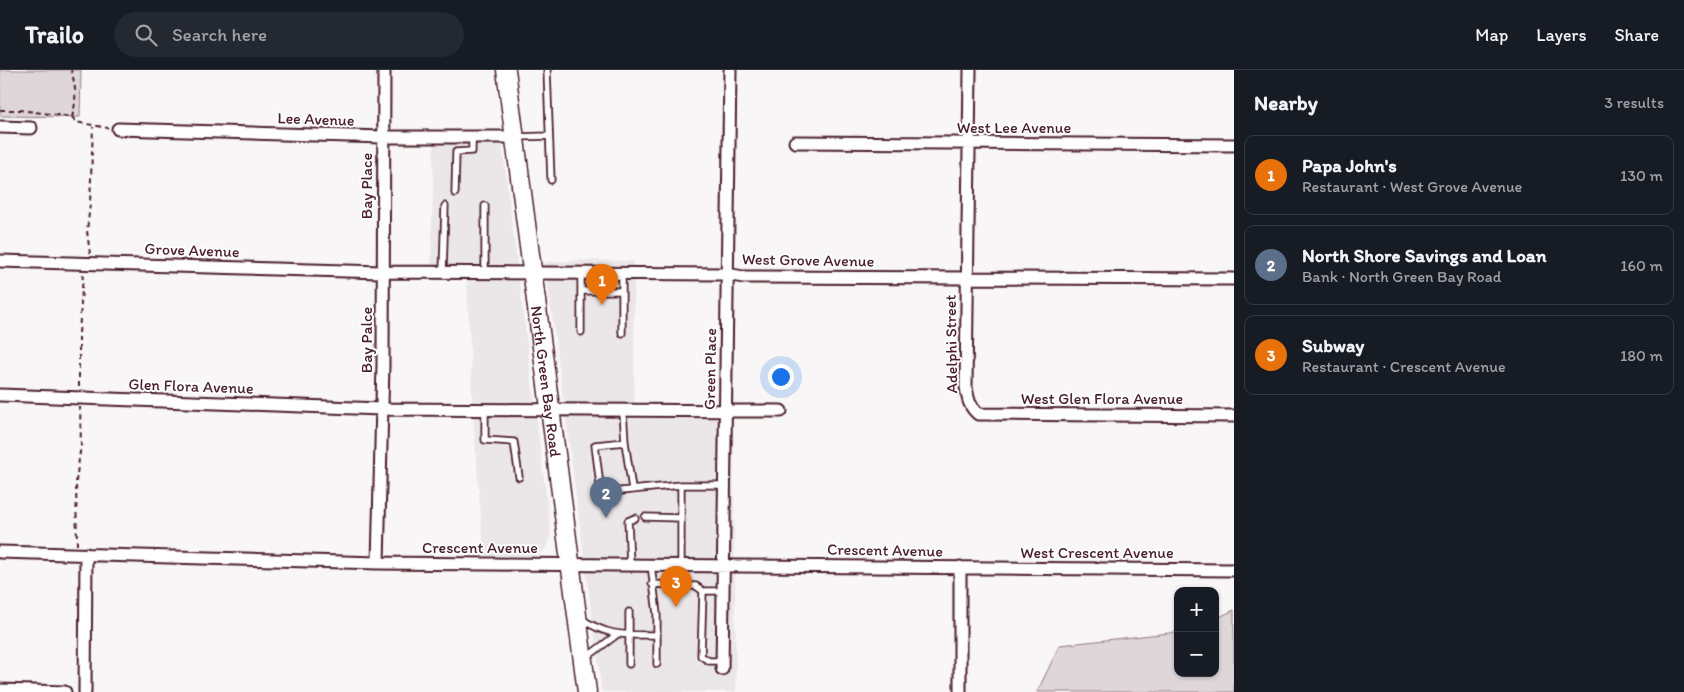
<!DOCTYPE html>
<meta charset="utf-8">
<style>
body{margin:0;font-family:Itim,sans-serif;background:#242831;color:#f1f3f6}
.controls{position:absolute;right:15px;bottom:15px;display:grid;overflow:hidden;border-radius:10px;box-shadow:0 1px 4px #0004}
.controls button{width:45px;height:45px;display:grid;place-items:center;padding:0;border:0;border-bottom:1px solid #363941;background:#171b24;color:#f1f3f6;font:25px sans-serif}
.you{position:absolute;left:780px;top:306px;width:18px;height:18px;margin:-12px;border:4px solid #fff;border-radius:50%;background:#1a73e8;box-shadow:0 0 0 8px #1a73e833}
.badge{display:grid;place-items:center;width:32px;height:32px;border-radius:50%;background:#d93025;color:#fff;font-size:16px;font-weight:700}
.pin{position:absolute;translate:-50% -41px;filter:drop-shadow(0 1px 2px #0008)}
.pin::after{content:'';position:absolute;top:26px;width:18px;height:15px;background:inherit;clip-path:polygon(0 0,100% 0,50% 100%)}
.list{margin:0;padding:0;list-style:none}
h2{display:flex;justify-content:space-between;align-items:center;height:65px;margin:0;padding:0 20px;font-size:21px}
h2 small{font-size:16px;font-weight:400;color:#9ea1a6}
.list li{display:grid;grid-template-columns:32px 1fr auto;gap:15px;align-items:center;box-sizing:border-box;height:80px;margin:0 10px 10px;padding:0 10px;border:1px solid #363941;border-radius:10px}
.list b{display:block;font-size:19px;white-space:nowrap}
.list p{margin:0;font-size:16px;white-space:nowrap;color:#9ea1a6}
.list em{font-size:16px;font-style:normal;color:#9ea1a6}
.icon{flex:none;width:28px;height:28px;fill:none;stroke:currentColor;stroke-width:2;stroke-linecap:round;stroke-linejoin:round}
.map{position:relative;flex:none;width:1234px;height:622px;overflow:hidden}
header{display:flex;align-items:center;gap:30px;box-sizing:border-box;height:70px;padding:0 25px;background:#171b24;border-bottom:1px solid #363941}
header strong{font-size:24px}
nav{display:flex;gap:28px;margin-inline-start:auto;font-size:18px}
.search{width:350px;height:45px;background:#242831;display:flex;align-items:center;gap:12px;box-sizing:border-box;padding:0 18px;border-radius:28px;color:#9ea1a6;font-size:19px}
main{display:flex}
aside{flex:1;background:#171b24}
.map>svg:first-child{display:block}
</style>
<header>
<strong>Trailo</strong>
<div class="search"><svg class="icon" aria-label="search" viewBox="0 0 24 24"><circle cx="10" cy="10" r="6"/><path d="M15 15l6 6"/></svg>Search here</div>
<nav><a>Map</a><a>Layers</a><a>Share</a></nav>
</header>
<main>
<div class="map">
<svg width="1234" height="622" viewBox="0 0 1234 622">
<rect width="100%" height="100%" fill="#f8f6f7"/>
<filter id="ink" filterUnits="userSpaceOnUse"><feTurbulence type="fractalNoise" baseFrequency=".02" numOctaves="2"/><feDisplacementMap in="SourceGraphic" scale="10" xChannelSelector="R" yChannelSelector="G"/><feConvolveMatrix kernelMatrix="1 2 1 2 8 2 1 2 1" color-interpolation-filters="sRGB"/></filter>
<g filter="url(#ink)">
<path fill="#ebe6e8" d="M501,66L551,465L547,478L536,486H484L473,345L467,209L431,207L434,67Z
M592,190L634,191V335L733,336L736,622H602L545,192Z"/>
<path fill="#ded6d9" stroke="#947a82" d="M0,0H81L80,47L0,46Z
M1234,540V622H1037L1060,575L1178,562V603H1215V549Z"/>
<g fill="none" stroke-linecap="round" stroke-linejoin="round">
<g stroke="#4a1f2b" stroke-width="9">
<path id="service" d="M547,0L551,110
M516,67L549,66
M455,123L456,82L472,81V67
M443,202L445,136
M485,203V136
M581,204V262
M581,221H622
M622,263V204
M485,340V370L514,372L519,407
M623,341L625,372L632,419
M625,372L595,375L601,423L681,415
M645,447L681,448
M630,494L628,451L635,448
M651,495L657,544V594
M681,495V415H725
M652,514L696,516L703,521H723
M703,521L701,586L709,591H722
M629,542V594
M580,548C608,567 625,565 657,565
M587,587L615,566"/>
</g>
<g stroke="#4a1f2b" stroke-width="15">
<path id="minor" d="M970,0L966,317C968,329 969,336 978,344L1234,346
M0,57L31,58
M118,59L383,67H514
M795,72L1234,75
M0,191L382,202L727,204L743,207L1234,209
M0,325L381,339L781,341
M0,482L378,493L1234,500
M378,493L383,295L384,0
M722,599L730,0
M0,620L65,622
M85,622L86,484
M960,622V497"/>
</g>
<g stroke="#4a1f2b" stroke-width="21">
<g id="primary">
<path id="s1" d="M506,0L587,622"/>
</g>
</g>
<path stroke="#4a1f2b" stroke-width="2" stroke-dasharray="5 4" stroke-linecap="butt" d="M0,40H20L72,47C77,31 76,16 71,0
M72,47L76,52L108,58
M90,184L87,161L90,134L93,57
M79,317V264L83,203
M77,475L76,411L81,375L80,337"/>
<use href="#service" stroke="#fff" stroke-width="5.5"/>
<use href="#minor" stroke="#fff" stroke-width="11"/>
<use href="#primary" stroke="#fff" stroke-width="18"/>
</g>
</g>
<g text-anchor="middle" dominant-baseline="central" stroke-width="4" stroke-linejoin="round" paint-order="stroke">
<g font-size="16" fill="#4a1f2b" stroke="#fff">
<text transform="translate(316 49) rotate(2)">Lee Avenue</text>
<text x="1014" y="57">West Lee Avenue</text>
<text transform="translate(366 116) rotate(-90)">Bay Place</text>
<text transform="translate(192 180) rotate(2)">Grove Avenue</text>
<text transform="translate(808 190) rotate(1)">West Grove Avenue</text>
<text transform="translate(366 270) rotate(-90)">Bay Palce</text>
<text transform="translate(951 274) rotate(-91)">Adelphi Street</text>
<text transform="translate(710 299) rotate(-89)">Green Place</text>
<text stroke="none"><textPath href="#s1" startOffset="314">North Green Bay Road</textPath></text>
<text transform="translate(191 316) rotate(2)">Glen Flora Avenue</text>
<text x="1102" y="328">West Glen Flora Avenue</text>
<text x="480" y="477">Crescent Avenue</text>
<text transform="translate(885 480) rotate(1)">Crescent Avenue</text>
<text x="1097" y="482">West Crescent Avenue</text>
</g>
</g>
</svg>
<div class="controls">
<button>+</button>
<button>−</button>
</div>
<div class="you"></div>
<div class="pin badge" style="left:602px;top:235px;background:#e8710a">1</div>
<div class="pin badge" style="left:606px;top:448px;background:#5c6f8a">2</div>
<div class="pin badge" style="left:676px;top:537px;background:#e8710a">3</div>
</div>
<aside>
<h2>Nearby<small>3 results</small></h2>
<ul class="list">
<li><span class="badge" style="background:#e8710a">1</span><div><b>Papa John's</b><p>Restaurant · West Grove Avenue</p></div><em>130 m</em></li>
<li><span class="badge" style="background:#5c6f8a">2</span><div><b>North Shore Savings and Loan</b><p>Bank · North Green Bay Road</p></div><em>160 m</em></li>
<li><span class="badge" style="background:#e8710a">3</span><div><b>Subway</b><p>Restaurant · Crescent Avenue</p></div><em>180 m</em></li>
</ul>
</aside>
</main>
